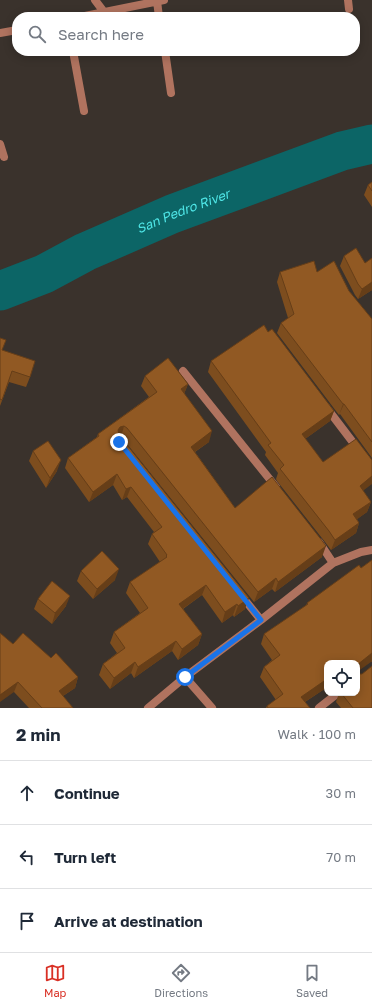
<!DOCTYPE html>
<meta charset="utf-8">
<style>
body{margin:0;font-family:"Golos Text",sans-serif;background:#f2f2f3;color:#1f2937}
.controls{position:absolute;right:12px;bottom:12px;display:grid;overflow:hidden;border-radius:8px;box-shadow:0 2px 10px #0003}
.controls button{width:36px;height:36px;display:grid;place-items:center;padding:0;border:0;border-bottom:1px solid #e0e1e3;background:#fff;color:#1f2937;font:20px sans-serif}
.stop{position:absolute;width:12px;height:12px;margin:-9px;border:3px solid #1a73e8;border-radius:50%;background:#fff}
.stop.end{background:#1a73e8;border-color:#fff;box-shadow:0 1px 4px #0008}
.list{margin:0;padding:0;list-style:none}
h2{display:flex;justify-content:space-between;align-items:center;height:52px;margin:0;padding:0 16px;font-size:17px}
h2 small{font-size:13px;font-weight:400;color:#747a83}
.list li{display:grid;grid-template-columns:26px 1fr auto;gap:12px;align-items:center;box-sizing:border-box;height:64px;padding:0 16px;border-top:1px solid #e0e1e3}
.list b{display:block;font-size:15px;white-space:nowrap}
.list em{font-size:13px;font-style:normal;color:#747a83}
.icon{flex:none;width:22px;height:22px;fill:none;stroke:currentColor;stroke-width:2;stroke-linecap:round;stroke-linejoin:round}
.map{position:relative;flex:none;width:372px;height:708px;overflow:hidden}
.search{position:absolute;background:#fff;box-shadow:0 2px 10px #0003;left:12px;right:12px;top:12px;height:44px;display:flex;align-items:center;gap:10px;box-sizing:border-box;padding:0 14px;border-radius:16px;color:#747a83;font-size:15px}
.sheet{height:244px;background:#fff}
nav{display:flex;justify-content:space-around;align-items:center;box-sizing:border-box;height:56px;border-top:1px solid #e0e1e3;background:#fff;font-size:11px;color:#747a83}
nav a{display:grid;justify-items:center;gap:2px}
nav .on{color:#d93025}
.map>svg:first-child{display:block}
</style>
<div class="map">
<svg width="372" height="708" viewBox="0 0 372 708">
<rect width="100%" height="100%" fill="#3a322c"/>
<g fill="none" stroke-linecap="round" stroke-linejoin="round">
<path stroke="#0c6566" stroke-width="39" id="s1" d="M0,291L44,274L85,252L172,214L342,151L372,144"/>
<path stroke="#b0735f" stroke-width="8" d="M95,0L104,12
M348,0L349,9
M157,1L159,17
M80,17L164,0
M0,33L17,30
M73,51L84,111
M165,51L171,93
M0,144L4,157
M183,371L276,487
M326,407L358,449
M319,542L333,563
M240,594L261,620
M185,677L212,708
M148,708L185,677L261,620L333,563L361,552L372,550
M319,708L338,693"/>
</g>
<path fill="#7d4d1e" d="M372,182V207L364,195L368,185Z
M344,256L365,263L372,290L358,299L355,295L340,266Z
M280,272H317L349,291L372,319V458L340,414L339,415L277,333L281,323L288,318L277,282Z
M268,332L334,411L330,421L305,439L323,462L363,491L371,502L367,512L357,519L359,523L356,533L331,550L325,542L277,481L276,479L278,473L265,455L266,452L208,372L211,361Z
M0,338L2,350L30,377L26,387L9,382L0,406Z
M145,376L188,384L184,394L209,442L195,452L235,508L322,557L275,592L272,589L254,602L123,439L120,437L245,609L234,617L233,615L222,623L202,595L183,609L202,634L198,645L178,660L172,651L134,678L131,673L110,689L99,675L103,664L117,653L110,643L114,632L140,613L126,593L130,582L160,562L148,544L152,534L154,532L127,497L122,500L113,485L89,502L65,468L68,458L97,437L98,434L149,397L141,386Z
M33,451L57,471L46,488L29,461Z
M372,560V662L327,663V690L326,688L305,702L310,708H266L267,706L276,700L260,677L264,667L272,660L261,644L264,634L306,606L307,603L361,568Z
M81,571L115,580L93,599L77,581Z
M38,599L66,606L52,624L34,609Z
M13,644L51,658L78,677L75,688L63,696L73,708H29L14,692Z
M339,693H357L372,708H341L336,702Z"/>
<path fill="#663e18" d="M372,282V290L358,299L362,289Z
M188,384L184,394L181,389Z
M343,404H344L339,415Z
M334,411L330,421L298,444L302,434Z
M124,426L121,437L116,438L118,430L120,427Z
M212,431L209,442L187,457L191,447Z
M61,460L57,471L46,488L50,478Z
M117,474L113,485L89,502L93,492Z
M372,476V484L356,496L360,486Z
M131,487L127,497L122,500L126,489Z
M371,502L367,512L349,525L353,514Z
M359,523L356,533L331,550L335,540Z
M326,546L322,557L275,592L278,582Z
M119,569L115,580L93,599L97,589Z
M276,578L272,589L254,602L258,592Z
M206,585L202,595L175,614L179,604Z
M70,596L66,606L52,624L55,613Z
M249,598L245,609L234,617L238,606Z
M237,604L233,615L222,623L225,612Z
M202,634L198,645L178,660L182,649Z
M176,641L172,651L134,678L138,667Z
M372,653V662H371L357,672V665Z
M135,662L131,673L110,689L114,678Z
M78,677L75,688L55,701L59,691Z
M327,679V685L326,688L297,707L301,697Z
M18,682L14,692L0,702V695Z"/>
<path fill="#915923" stroke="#663e18" d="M372,182V191L368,185Z
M356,248L365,263L372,258V282L362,289L358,284L344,256Z
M314,261L317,272L334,261L349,291L372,319V442L344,404H343L281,323L294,314L280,272Z
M264,325L268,332L272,329L334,411L302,434L323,462L356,439L372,460V476L360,486L371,502L353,514L359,523L335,540L329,531L281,470L280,469L284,465L268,445L271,443L211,361Z
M0,338L6,340L2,350L35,361L30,377L12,371L2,400L0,399Z
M168,358L188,384L181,389L212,431L191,447L235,508L272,477L320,538L326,546L278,582L276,578L258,592L127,428L124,426L120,427L118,430L119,435L249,598L238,606L237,604L225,612L206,585L179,604L202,634L182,649L176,641L138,667L135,662L114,678L103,664L125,648L114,632L148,608L130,582L167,557L166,556L167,555L152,534L162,527L131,487L126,489L117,474L93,492L68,458L99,436L98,434L157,392L145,376Z
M48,441L61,460L50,478L33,451Z
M102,551L119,569L97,589L81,571Z
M372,560V653L357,665V663H327V679L301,697L310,708H268L267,706L283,694L264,667L280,655L264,634L308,604L307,603L359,565L361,568Z
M52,581L70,596L55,613L38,599Z
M0,633L13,644L23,633L51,658L56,653L78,677L59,691L73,708H42L18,682L0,695Z
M372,666V708H353L341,693H357V672L359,674H362Z"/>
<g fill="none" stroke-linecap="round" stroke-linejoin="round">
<path stroke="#1a73e8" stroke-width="5" d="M119,442L261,620L185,677"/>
</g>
<g text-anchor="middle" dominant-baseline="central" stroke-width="3" stroke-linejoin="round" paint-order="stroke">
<g font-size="13" font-style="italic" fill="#4fe6e7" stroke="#1f1b18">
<text stroke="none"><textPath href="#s1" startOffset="200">San Pedro River</textPath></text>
</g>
</g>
</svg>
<div class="controls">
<button><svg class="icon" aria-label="locate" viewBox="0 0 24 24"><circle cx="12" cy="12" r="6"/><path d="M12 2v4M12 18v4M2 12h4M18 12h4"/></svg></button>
</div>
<div class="stop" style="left:185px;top:677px"></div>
<div class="stop end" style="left:119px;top:442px"></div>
<div class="search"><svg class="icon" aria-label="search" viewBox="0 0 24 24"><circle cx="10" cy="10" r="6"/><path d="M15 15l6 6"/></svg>Search here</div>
</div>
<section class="sheet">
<h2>2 min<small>Walk · 100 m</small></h2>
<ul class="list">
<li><svg class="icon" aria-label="ahead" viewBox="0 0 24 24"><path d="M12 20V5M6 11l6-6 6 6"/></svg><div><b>Continue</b></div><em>30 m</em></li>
<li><svg class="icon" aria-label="left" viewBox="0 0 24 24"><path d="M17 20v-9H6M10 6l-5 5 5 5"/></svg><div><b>Turn left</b></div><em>70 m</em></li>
<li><svg class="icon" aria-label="arrive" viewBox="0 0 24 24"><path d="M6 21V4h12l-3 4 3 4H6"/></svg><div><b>Arrive at destination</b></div></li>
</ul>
</section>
<nav>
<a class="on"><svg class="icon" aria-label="map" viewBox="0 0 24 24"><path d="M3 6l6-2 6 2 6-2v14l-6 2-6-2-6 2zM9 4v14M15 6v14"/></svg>Map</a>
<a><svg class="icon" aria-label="directions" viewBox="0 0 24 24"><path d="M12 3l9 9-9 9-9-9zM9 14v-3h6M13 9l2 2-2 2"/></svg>Directions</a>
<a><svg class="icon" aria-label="saved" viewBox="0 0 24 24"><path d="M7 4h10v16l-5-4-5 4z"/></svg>Saved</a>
</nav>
